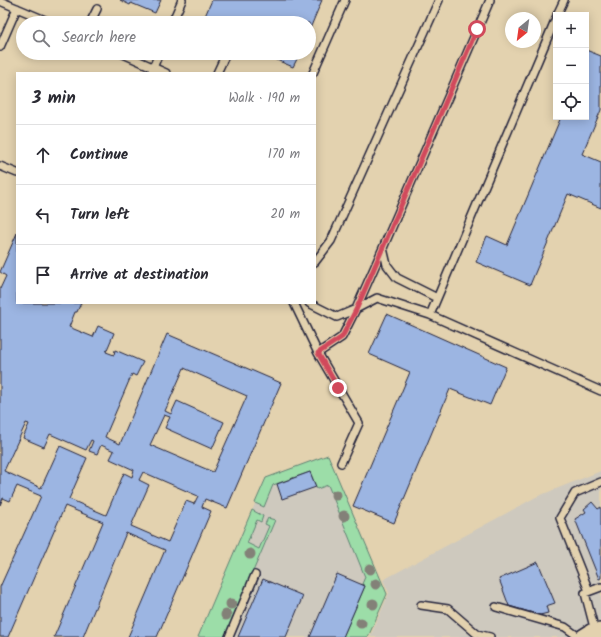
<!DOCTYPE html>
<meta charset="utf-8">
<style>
body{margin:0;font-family:Kalam,sans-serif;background:#f7f7f7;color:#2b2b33}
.controls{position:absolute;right:12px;top:12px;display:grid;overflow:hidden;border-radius:0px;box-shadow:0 2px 10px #0003}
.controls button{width:36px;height:36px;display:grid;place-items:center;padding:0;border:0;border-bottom:1px solid #e1e1e2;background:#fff;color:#2b2b33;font:20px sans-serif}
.compass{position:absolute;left:505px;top:12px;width:36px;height:36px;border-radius:50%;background:#fff;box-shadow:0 2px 10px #0003;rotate:209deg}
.stop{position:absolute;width:12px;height:12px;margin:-9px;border:3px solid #d1495b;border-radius:50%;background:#fff}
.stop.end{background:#d1495b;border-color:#fff;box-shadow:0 1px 4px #0008}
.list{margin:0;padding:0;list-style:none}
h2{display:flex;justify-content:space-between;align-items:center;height:52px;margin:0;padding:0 16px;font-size:17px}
h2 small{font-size:13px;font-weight:400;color:#7c7c81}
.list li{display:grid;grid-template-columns:26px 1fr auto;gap:12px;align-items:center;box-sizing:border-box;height:60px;padding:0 16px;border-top:1px solid #e1e1e2}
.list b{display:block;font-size:15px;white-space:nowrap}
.list em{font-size:13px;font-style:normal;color:#7c7c81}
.icon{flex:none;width:22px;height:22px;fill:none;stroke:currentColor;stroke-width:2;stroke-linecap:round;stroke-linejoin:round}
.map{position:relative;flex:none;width:601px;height:637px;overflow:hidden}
.search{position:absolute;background:#fff;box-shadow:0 2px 10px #0003;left:16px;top:16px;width:300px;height:44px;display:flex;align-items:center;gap:10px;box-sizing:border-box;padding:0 14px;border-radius:22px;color:#7c7c81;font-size:15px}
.panel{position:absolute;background:#fff;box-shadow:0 2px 10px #0003;left:16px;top:72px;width:300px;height:232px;border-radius:0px}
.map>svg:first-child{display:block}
</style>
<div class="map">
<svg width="601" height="637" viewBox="0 0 601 637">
<rect width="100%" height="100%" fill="#e3d2af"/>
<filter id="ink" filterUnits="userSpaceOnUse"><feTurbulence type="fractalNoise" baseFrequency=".025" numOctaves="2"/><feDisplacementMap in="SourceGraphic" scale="8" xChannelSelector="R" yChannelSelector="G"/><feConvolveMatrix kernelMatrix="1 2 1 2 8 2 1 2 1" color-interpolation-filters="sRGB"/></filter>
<g filter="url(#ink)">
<path fill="#cec9be" d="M328,455L387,594L368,637H198L266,478Z
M601,471V637H370L389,593L383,580L536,497Z"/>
<path fill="#9cdda8" stroke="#5f8072" d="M328,455L387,594L368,637H343L365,586L362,584L365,577L328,485L317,489L310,472L273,485L264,507L255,503L266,478Z
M252,510L263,516L261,522L257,520L247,543L259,549L269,526L265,524L268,518L275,520L225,637H198Z"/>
<path fill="#9cb5e2" stroke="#22223b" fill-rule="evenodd" d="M120,0H161L155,13L131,3L130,5Z
M212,0H322L309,31V23H202Z
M586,50L601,56V110L582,154L601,162V208L568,194L530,285L476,262L487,236L507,245L561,117H586Z
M260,53H300L293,67Z
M17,233V303H81L77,312H75L69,327L93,337L98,326L114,333L106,352L114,355L115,350L143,362L136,376L132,374L105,437L120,444L167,334L281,383L227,508L205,499L202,507L211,511L157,637H128L165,550L126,533L83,637H54L103,522L65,506L8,637H0V587L41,496L17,486L10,501L3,498L0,505V289L6,276L0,272ZM184,368L247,396L213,472L150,445L164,415L170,417L165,428L212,449L224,422L177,401L171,414L165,411ZM26,423L29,424L23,438L44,447L50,434L86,450L91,440L93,441L89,451L97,454L101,445L114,451L110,459L134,470L132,477L124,473L106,515L69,499L87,458L60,446L41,488L4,471ZM143,472L198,496L194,504L186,501L168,542L131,526L149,485L139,480Z
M387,314L506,367L490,405L450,389L394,523L353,506L410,372L369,354Z
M310,472L316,487L282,499L277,484Z
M592,502L598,509L601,507V578L599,579L575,519L586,512L584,509Z
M538,562L555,603L546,606L548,613L540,615L509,606L499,579Z
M337,574L365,586L343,637H310Z
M263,579L303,596L286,637H238Z"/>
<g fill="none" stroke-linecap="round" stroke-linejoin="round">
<g stroke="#22223b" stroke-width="10">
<path id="service" d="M0,1L52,23
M557,15L564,0
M556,18L430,315L601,391
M90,23L97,9
M172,23L182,0
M0,47L17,8
M121,53L166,73
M151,73L159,53
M217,73L224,58
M313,73L345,0
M0,166L17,173
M315,262L331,241L439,0
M437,298L397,278L387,265L383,248L490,0
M294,303L318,353L359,423L341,463
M309,303L337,317L356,309L377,298L430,315
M318,353L342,337L356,309L383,248
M589,591L560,518L575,493L601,482
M421,605L448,609L477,634L490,637
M496,607L565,627L579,637
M595,631L585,593L601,587
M229,637L255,575"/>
</g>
<g stroke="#22223b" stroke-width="18">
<path id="minor" d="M583,637L591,632L601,631"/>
</g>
<use href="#service" stroke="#e3d2af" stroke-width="7"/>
<use href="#minor" stroke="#e3d2af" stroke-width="15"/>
</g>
<g fill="#838178">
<circle cx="336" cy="495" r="5.5"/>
<circle cx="344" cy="516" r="5.5"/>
<circle cx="250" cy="554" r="5.5"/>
<circle cx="370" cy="569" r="5.5"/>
<circle cx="376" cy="584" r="5.5"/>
<circle cx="231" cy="604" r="5.5"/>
<circle cx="373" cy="604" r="5.5"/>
<circle cx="226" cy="615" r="5.5"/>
<circle cx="361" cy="623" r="5.5"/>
</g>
</g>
<g fill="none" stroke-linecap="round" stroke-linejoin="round" filter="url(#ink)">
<path stroke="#d1495b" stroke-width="5" d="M338,388L318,353L342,337L356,310L477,29"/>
</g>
</svg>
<div class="controls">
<button>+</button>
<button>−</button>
<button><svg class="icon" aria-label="locate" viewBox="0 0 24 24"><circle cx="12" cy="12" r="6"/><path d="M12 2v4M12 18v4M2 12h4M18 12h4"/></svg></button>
</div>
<svg class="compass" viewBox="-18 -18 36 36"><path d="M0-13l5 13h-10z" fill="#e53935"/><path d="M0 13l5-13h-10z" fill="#7c7c81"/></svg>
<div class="stop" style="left:477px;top:29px"></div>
<div class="stop end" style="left:338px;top:388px"></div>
<div class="search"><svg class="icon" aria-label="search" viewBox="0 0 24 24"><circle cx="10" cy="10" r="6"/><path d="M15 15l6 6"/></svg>Search here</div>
<section class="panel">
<h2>3 min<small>Walk · 190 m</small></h2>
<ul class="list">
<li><svg class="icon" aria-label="ahead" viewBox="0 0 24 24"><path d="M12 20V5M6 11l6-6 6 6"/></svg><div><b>Continue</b></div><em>170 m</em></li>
<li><svg class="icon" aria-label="left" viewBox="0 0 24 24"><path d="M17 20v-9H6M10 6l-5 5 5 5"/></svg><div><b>Turn left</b></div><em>20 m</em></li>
<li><svg class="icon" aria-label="arrive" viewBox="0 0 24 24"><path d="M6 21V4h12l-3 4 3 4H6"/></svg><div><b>Arrive at destination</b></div></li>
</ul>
</section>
</div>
